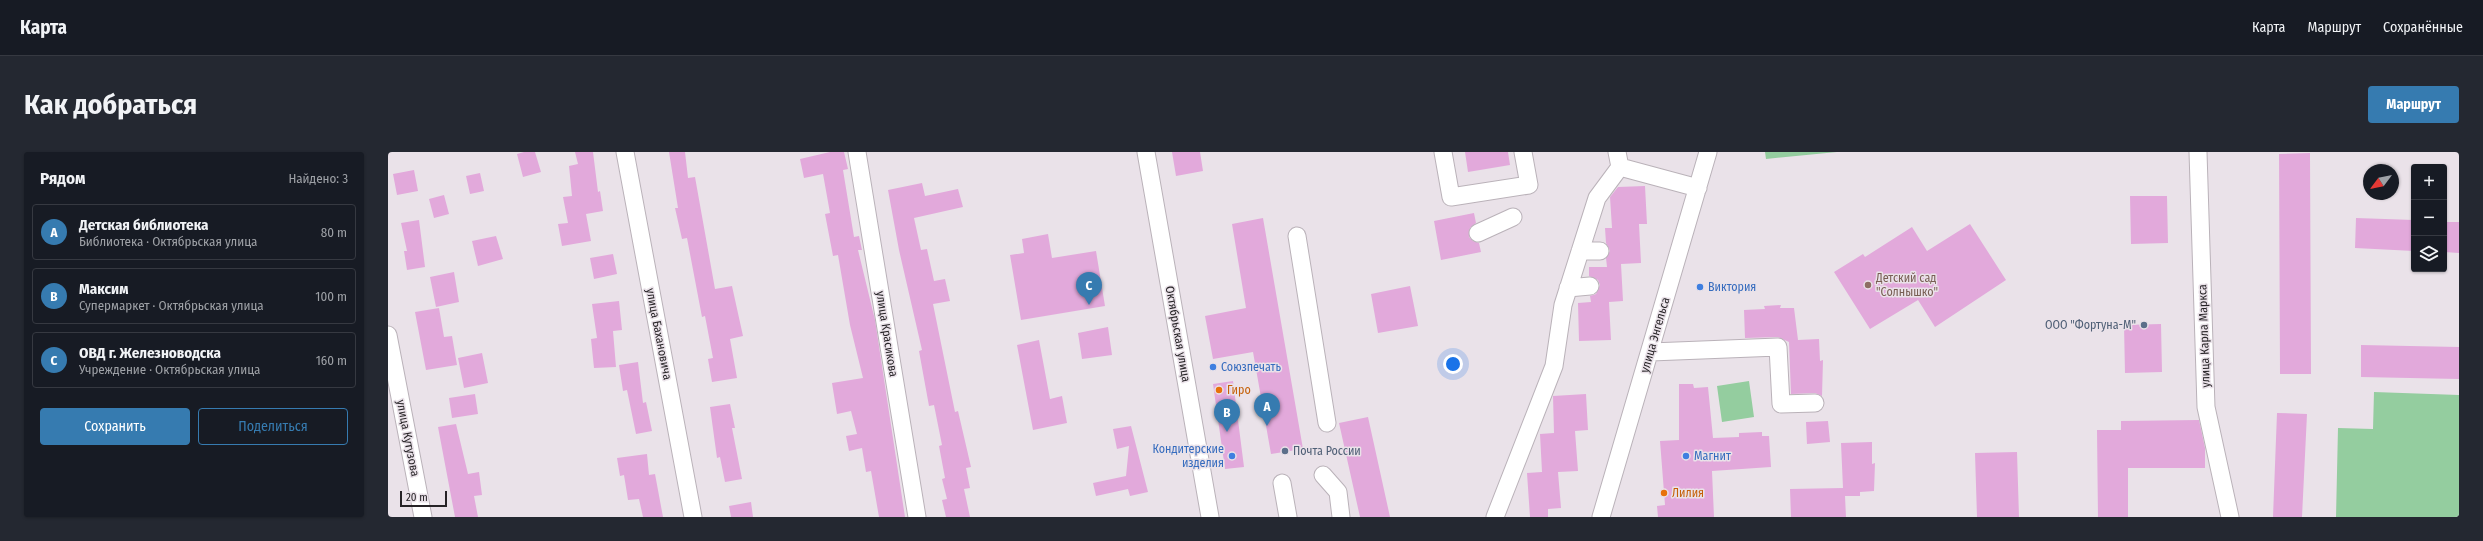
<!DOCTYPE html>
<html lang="ru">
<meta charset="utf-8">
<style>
body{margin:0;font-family:"Fira Sans Condensed",sans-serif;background:#242831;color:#f1f3f6}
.controls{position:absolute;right:12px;top:12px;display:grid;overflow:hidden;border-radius:4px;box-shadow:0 1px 3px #0004}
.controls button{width:36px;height:36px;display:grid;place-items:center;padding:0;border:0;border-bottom:1px solid #363941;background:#171b24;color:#f1f3f6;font:20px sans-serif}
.compass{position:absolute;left:1975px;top:12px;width:36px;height:36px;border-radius:50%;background:#171b24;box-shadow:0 1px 3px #0004;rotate:238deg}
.scale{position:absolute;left:12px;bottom:10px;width:47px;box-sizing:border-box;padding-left:4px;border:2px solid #262326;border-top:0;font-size:11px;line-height:14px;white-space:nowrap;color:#262326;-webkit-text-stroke:3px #eae2e9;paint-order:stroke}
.you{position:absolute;left:1065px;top:212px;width:14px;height:14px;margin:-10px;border:3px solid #fff;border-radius:50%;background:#1a73e8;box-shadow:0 0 0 6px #1a73e833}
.badge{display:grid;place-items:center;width:26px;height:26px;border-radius:50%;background:#367bb0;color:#fff;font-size:13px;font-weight:700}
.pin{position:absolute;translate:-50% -33px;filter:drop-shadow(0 1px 2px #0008)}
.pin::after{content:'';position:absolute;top:21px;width:14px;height:12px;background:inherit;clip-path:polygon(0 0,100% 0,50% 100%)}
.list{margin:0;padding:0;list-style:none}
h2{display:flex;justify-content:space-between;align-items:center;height:52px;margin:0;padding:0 16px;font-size:17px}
h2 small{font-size:13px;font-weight:400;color:#9ea1a6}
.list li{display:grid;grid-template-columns:26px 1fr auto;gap:12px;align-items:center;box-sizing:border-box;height:56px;margin:0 8px 8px;padding:0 8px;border:1px solid #363941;border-radius:4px}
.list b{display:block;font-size:15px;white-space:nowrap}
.list p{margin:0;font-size:13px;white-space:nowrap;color:#9ea1a6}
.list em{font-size:13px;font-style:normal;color:#9ea1a6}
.actions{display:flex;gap:8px;padding:12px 16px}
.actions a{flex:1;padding:9px 0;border:1px solid #367bb0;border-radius:4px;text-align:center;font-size:14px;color:#367bb0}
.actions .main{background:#367bb0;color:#fff}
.icon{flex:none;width:22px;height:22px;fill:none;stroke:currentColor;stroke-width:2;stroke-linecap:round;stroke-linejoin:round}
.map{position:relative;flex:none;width:2071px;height:365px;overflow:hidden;border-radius:4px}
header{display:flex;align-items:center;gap:24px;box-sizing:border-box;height:56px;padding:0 20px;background:#171b24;border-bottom:1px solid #363941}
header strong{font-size:19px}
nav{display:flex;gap:22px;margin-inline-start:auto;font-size:14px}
.intro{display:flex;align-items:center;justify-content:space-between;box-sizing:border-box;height:96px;padding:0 24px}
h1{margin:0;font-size:28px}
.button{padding:10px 18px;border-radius:4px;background:#367bb0;color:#fff;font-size:14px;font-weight:700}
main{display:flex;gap:24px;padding:0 24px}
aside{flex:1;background:#171b24;border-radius:4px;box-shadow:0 1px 3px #0004}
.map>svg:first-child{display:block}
</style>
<header>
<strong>Карта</strong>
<nav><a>Карта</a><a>Маршрут</a><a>Сохранённые</a></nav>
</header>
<div class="intro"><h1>Как добраться</h1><a class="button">Маршрут</a></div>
<main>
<aside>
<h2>Рядом<small>Найдено: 3</small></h2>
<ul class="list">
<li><span class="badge">A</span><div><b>Детская библиотека</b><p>Библиотека · Октябрьская улица</p></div><em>80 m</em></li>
<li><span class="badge">B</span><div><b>Максим</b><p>Супермаркет · Октябрьская улица</p></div><em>100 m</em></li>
<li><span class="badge">C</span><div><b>ОВД г. Железноводска</b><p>Учреждение · Октябрьская улица</p></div><em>160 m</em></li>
</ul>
<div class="actions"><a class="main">Сохранить</a><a>Поделиться</a></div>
</aside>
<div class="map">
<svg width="2071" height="365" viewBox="0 0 2071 365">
<rect width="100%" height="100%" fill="#eae2e9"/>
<path fill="#94cd9f" d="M1377,0H1449L1378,7Z
M1361,229L1366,265L1334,270L1329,234Z
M1986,240L2071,243V365H1948L1950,276L1985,277Z"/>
<path fill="#e2a9db" d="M136,0H147L153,20L135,25L129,2Z
M187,0H205L210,40L212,39L215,59L198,62L203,89L174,94L170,72L180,71L175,45L184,44L181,14L190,12Z
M281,0H297L300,26L307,25L327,137L344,134L355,184L342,187L349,226L324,230L320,207L325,206L317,164L314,165L299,86L294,87L287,56H290Z
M442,0H456L460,17L455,18L466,85L471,84L474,98H470L487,168L517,365H491L483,319L478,320L474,296L461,299L458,284L469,282L463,259L449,262L444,231L475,226L462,173L450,103L445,104L437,62L442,61L435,22L416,26L412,7Z
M784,0H812L815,19L788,24Z
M1077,0H1120L1122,13L1080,20Z
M1922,1L1923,222H1892L1891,2Z
M26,18L30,39L9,43L5,22Z
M92,21L96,39L82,42L78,24Z
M534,31L537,44L570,37L575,55L526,66L533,98L539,97L546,129L557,127L562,149L545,152L567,260L570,259L583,315L578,316L582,336L576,337L582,365H558L554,348L559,347L554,327L557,326L551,294L554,293L546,253L541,254L531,199L534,198L511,98L500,38Z
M1257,34L1259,72H1251L1253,111L1233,112L1235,149L1221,150L1223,188L1191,189L1190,151L1203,150L1202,144L1208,142L1212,133L1210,128L1201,124V115H1219L1218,106L1222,99L1218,91L1217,76H1224L1222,45L1230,35Z
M56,43L61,62L46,66L41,47Z
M1742,44H1779L1780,91L1743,92Z
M1086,61L1088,71L1082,76L1081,85L1085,89L1091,91L1093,100L1053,108L1046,69Z
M875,66L915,297L883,302L865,200L825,207L817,164L858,156L844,72Z
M1968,66L2026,68V99L1967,96Z
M31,68L37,115L19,118L16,99H19L13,71Z
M2056,70H2071V101L2056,100Z
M1582,72L1618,128L1547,175L1530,148L1482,177L1446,120L1475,102L1477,105L1524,75L1539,99Z
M660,82L664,106L708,99L717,154L633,168L622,103L636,101L634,87Z
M108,84L115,107L90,114L84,89Z
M225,102L229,122L206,127L202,106Z
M66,120L71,150L48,155L42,125Z
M1022,134L1030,174L990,181L983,142Z
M231,149L234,178L225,179L228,215L206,216L203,187L209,186L204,152Z
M1393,153L1392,156H1406L1410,188L1431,187L1432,209L1435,208L1434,244L1427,241L1403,242L1401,190L1390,185L1357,186L1356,158L1377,157L1376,154Z
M51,156L56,185L64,184L69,213L38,218L27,160Z
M1773,172L1774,220L1737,221L1736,173Z
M720,175L724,203L694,207L690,181Z
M651,188L662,247L674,244L679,271L645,278L629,193Z
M1973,193L2071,195V227L1973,225Z
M94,201L100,231L76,236L70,206Z
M250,210L255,251L258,250L264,279L248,282L239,238L235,239L231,213Z
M845,229L856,315L837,317L825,232Z
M1291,232H1305L1306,236L1320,235L1325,286L1351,285V281L1374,280V284H1381L1383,315L1324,319L1326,365H1270L1269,354L1277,353L1272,289L1291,288Z
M87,242L90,262L64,266L61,246Z
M1198,242L1200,278L1187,279L1190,319L1170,320L1173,356L1160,357V365H1142L1139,321L1154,320L1152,282L1166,281L1165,244Z
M342,252L347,276H344L354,327L337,330L332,305L329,306L322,255Z
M1889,261L1919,262L1914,365H1885Z
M980,265L1002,365H972L951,271Z
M1811,268L1817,296V316H1740V365H1710L1709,278H1733V269Z
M1440,269L1442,290L1419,292L1418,270Z
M68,272L80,322L91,320L94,343L86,344L90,365H67L50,275Z
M743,274L760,340L742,344L740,337L708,344L705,331L738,324L741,294L729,297L725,277Z
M1484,290V312L1487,311L1486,339L1472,340V344H1457L1458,365H1403L1402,337L1455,336L1453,291Z
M1629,300L1631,365H1589L1587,301Z
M259,302L261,323L267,322L275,365H255L251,347L240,348L236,323L232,324L229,306Z
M363,350L365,365H343L341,354Z"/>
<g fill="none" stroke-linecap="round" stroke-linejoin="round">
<g stroke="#bab2b9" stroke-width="19">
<path id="street" d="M237,0L305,365
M469,0L529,365
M758,0L822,365
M1055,0L1063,45L1141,33L1135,0
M1229,0L1232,15L1310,36
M1810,0L1818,255L1842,365
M1090,81L1125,65
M909,84L939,271
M1192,99H1212
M1180,136L1202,134
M0,183L35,365
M1263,200L1390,195L1393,252L1427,251
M935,323L950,340L953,365
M894,331L900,365
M1107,365L1166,214L1175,153L1209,46L1232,15
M1213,365L1320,0"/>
</g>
<use href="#street" stroke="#fff" stroke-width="17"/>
</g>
<circle fill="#8d6e63" stroke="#eae2e9" stroke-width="1.5" cx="1480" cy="133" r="4"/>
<g fill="#3f7fe0" stroke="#eae2e9" stroke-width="1.5">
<circle cx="1312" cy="135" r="4"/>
<circle cx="825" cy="215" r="4"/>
<circle cx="844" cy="304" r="4"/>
<circle cx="1298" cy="304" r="4"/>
</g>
<g fill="#5c6f8a" stroke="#eae2e9" stroke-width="1.5">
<circle cx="1756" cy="173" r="4"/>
<circle cx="897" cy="299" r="4"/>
</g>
<g fill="#e8710a" stroke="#eae2e9" stroke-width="1.5">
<circle cx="831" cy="238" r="4"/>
<circle cx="1276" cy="341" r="4"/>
</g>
<g text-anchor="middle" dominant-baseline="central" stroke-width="3" stroke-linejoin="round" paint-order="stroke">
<g font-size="12" fill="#785e54" stroke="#eae2e9" text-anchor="start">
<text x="1488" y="126">Детский сад<tspan x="1488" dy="14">"Солнышко"</tspan></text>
</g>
<g font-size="12" fill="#366cbe" stroke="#eae2e9" text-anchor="start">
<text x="1320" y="135">Виктория</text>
<text x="833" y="215">Союзпечать</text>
<text x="836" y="297" text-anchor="end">Кондитерские<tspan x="836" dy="14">изделия</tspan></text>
<text x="1306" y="304">Магнит</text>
</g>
<g font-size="12" fill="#4e5e75" stroke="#eae2e9" text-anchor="end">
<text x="1748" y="173">ООО "Фортуна-М"</text>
<text x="905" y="299" text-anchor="start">Почта России</text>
</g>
<g font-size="12" fill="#262326" stroke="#eae2e9">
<text transform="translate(271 182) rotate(79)">улица Бахановича</text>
<text transform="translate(499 182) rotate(81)">улица Красикова</text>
<text transform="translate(790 182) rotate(80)">Октябрьская улица</text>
<text transform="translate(1267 183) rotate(-74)">улица Энгельса</text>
<text transform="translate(1816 184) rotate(-92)">улица Карла Маркса</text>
<text transform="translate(20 286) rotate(79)">улица Кутузова</text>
</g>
<g font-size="12" fill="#c56008" stroke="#eae2e9" text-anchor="start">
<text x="839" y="238">Гиро</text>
<text x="1284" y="341">Лилия</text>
</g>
</g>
</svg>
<div class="controls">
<button>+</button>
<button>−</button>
<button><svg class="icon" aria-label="layers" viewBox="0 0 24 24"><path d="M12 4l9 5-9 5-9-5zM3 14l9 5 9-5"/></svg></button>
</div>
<svg class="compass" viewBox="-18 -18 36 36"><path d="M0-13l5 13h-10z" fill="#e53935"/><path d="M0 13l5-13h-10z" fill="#9ea1a6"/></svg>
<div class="scale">20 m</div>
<div class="you"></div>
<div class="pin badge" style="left:879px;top:274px">A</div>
<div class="pin badge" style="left:839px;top:280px">B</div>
<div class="pin badge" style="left:701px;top:153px">C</div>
</div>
</main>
